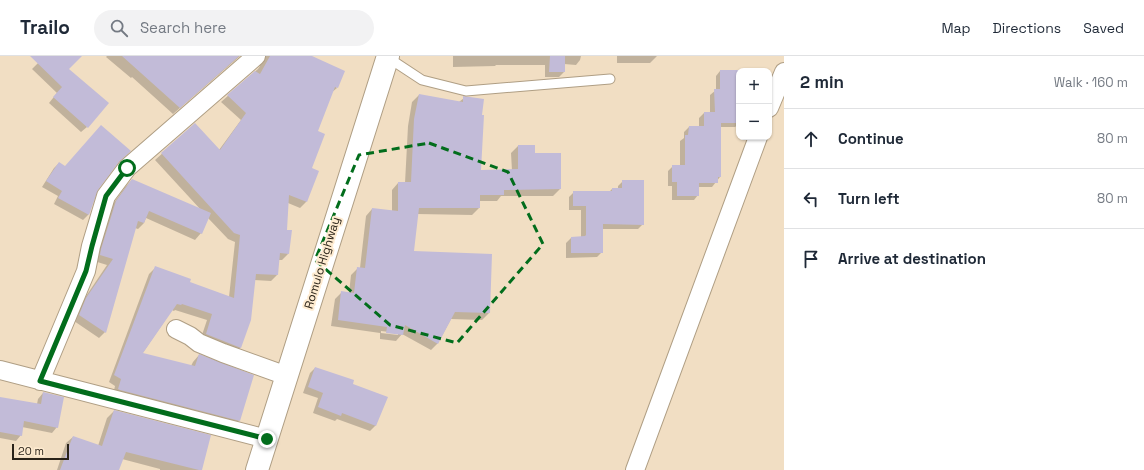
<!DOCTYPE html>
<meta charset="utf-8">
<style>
body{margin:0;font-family:"Space Grotesk",sans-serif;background:#f2f2f3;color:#1f2937}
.controls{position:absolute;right:12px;top:12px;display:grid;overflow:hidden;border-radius:8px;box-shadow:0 1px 3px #0004}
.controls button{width:36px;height:36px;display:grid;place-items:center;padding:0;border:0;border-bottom:1px solid #e0e1e3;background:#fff;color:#1f2937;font:20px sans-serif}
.scale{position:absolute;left:12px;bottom:10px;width:57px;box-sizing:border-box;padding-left:4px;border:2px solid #292218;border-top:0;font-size:11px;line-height:14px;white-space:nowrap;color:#292218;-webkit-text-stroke:3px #feebd0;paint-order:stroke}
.stop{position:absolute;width:12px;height:12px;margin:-9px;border:3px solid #026d1c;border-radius:50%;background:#fff}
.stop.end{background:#026d1c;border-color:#fff;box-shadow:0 1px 4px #0008}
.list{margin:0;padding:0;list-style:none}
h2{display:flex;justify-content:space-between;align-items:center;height:52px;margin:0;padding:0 16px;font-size:17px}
h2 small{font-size:13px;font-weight:400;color:#747a83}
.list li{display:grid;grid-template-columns:26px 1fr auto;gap:12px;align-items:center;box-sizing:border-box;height:60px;padding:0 16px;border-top:1px solid #e0e1e3}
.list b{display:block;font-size:15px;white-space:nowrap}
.list em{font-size:13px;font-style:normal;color:#747a83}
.icon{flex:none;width:22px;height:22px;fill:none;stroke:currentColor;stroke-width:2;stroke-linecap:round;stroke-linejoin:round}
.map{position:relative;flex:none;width:784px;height:414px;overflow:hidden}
header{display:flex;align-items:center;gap:24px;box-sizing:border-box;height:56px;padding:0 20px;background:#fff;border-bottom:1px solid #e0e1e3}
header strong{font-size:19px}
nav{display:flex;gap:22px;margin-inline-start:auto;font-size:14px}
.search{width:280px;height:36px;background:#f2f2f3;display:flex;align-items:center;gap:10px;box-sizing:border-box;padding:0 14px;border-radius:22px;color:#747a83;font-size:15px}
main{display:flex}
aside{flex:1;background:#fff}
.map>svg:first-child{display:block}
</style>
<header>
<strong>Trailo</strong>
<div class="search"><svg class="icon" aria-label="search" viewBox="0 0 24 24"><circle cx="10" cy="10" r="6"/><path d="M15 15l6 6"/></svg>Search here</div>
<nav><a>Map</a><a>Directions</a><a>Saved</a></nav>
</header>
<main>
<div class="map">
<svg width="784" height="414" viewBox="0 0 784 414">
<rect width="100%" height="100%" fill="#f1dec3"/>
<path fill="#0003" fill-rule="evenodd" d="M45,0H69L67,13L87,71L81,76L49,47L57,37L32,13Z
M107,0H240L173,58L132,21L131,22L106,1Z
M258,0H305L337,32L331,37L317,76L306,146L300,152L288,147L286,175L288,198L282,204H278L277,219L271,225L254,224L250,264L240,292L234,298L200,285L207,264L175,254L174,255L172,254L142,298L191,310L193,306L199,299L239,365L233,371L113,339L115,330L109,326L149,218L156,211L189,227L229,241L235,186L228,183L208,162L201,177L195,184L146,162L144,167L138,173L135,172L105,276L99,282L74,265L80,249L107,209L94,205L110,152L126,130L132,124L201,154L155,104L195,68L219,94L241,64L221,46L258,13L260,10V4Z
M453,0H581L580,4L576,9L564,8V16L559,21H545V9H496L495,10L453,11Z
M617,0H657L650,7H617Z
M720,15H739V68L735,71H720V121L712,131H698V139L694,144H672V130H668V115L673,110H680V85L684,82V76L689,71H699V62L704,57H710V39L716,34V20Z
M419,39L459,46L464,42L481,60L480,115H512L511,97L518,90L534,98L560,133L553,140H501L497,145H479V152L472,159L417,158L413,196L489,257L482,264L451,263L438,287L431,294L402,278L396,285L380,283V277L331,270L335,243L342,236L349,237L351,219L358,212H360L366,160L372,153L392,155V134L398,127H405L408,70L412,46ZM381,275L398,277V279L381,277Z
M59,107L65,111L117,107L97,133L88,159L83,164L54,148L58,140L42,131L54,112Z
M623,125L643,168L638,173H602V196L597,201L566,202V187L571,182H581V154H569V141L574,136H609L612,133H618V130Z
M315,312L351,329L376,369L370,375L337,363L335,365L313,357L318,342L303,337L310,317Z
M43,337L57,371L52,377L22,371L21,379L16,385L0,382V342L37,348L38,343Z
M114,355L201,414H160V413L122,403L118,414H57L66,387L73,381L98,390L107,362Z"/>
<path fill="#c2bbd8" d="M30,0H82L69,13L109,47L88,72L53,41L62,31Z
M122,0H239L180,52Z
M270,0H312L345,15L338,32L335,31L318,75L325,78L312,112L319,115L307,146L289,139L287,174H292L289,198L280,197L278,219L256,218L251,264L241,292L206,278L212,258L182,248L181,249L177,248L143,297L195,310L199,298L254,319L240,365L120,334L118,333L121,323L114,319L155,210L191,223L190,226L234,242L240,179L234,177L161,97L195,67L220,94L246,57L227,39L255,15L260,18Z
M550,0H565V16H549Z
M720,14H739V67H721V121H718V127H699V140H677V126H672V109H685V79H688L689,70H704V56H715L714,33H720Z
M419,38L463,46V40L484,43L482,59H484L481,114L518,113V89H535V97H561V133L504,134V139H480V152H419L414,195L492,198L490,257L455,256L438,288L405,269L403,279L386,277L387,271L338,264L341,235L354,237L357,211L365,212L372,152L398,155V126H411L414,63Z
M101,69L131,95L119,106L98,134L89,159L58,142L62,135L46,125L59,106L65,110Z
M132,123L211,157L202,178L149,155L144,167L138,165L106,277L79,259L86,242L113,203L100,199L101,193L116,145Z
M622,124H644V169L603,168V197H571V181L585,180L586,179V150H573V135H612V132H622Z
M315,311L354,324L353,328L388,341L376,370L342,357L341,360L318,351L323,337L308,331Z
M43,336L64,341L58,372L24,365L22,380L0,376V341L41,348Z
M114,354L211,379L202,414H199L126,396L119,414H60L73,380L102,390Z"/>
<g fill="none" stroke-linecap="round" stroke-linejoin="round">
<g stroke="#af9e84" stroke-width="11">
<path id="service" d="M387,1L422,24L466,35L610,23"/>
</g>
<g stroke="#af9e84" stroke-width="20">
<path id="minor" d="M769,52L784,16
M176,273L190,280L199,287L223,297L287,320
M0,314L267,383
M40,325L86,215L91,190L106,140L127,112L256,0
M635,414L758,81"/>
</g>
<g stroke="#af9e84" stroke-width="24">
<path id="trunk" d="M257,414L388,0"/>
</g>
<use href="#service" stroke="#fff" stroke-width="9"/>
<use href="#minor" stroke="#fff" stroke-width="18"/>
<use href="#trunk" stroke="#fff" stroke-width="22"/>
</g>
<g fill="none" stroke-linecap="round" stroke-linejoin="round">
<path stroke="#026d1c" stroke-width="5" d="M127,112L106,140L92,190L86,215L40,325L267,383"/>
</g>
<path fill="none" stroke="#026d1c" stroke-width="3" stroke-dasharray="8 5" stroke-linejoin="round" d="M429,87L508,116L543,188L457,287L390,269L315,204L359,99Z"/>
<g text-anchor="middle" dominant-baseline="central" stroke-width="4" stroke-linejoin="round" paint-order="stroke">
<g font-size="12" fill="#292218" stroke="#feebd0">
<text transform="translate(322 207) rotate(-73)">Romulo Highway</text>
</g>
</g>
</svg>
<div class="controls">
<button>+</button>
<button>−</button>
</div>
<div class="scale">20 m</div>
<div class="stop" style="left:127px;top:112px"></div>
<div class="stop end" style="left:267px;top:383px"></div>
</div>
<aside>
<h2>2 min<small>Walk · 160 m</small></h2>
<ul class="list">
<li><svg class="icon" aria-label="ahead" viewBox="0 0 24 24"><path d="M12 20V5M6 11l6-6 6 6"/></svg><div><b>Continue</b></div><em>80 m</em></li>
<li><svg class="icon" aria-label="left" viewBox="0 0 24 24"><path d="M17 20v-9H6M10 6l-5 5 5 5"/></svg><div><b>Turn left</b></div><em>80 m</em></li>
<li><svg class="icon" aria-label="arrive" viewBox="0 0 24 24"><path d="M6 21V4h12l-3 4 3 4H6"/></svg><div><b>Arrive at destination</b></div></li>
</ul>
</aside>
</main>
